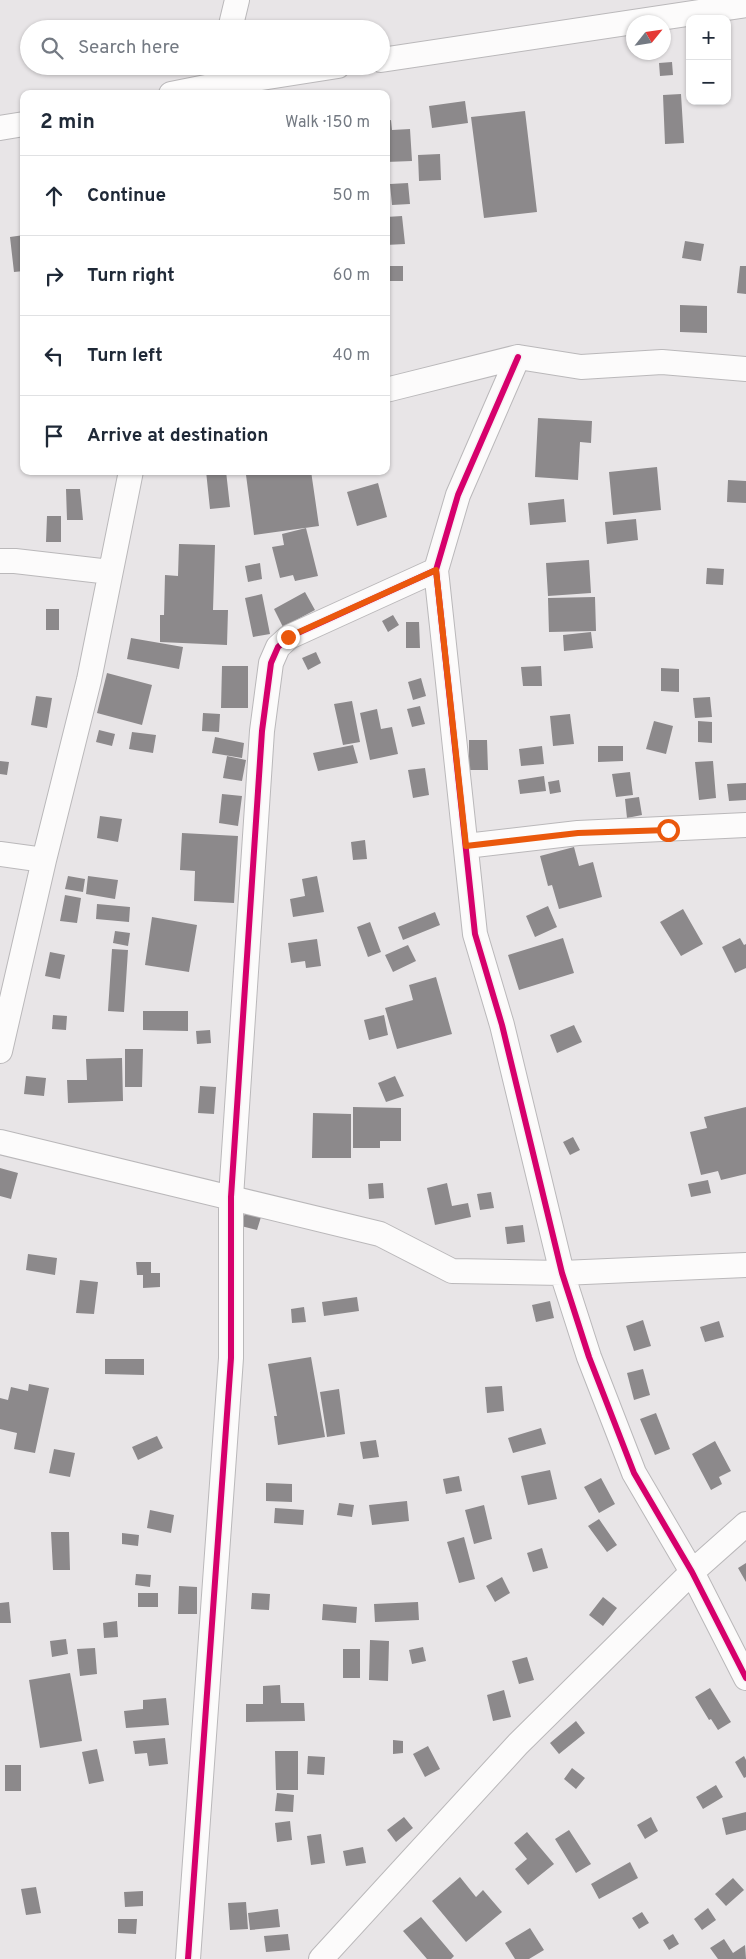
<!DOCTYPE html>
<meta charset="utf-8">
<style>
body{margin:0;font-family:Overpass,sans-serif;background:#f2f2f3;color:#1f2937}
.controls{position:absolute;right:15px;top:15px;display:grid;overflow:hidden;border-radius:10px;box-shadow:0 1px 4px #0004}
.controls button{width:45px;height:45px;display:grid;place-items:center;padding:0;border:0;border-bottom:1px solid #e0e1e3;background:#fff;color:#1f2937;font:25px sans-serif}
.compass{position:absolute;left:626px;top:15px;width:45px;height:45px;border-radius:50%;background:#fff;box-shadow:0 1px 4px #0004;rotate:60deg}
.stop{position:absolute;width:15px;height:15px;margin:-11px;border:4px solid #ea580c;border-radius:50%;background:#fff}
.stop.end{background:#ea580c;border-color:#fff;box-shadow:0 1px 5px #0008}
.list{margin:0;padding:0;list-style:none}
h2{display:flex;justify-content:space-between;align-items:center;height:65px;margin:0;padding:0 20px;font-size:21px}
h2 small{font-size:16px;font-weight:400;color:#747a83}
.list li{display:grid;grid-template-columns:32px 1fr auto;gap:15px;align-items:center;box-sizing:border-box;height:80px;padding:0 20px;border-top:1px solid #e0e1e3}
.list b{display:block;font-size:19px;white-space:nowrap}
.list em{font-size:16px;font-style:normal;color:#747a83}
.icon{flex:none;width:28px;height:28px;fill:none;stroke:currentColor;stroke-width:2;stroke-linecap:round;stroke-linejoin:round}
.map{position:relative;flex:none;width:746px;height:1959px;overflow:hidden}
.search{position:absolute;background:#fff;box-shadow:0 1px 4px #0004;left:20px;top:20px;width:370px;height:55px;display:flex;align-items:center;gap:12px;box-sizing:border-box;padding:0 18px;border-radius:28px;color:#747a83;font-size:19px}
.panel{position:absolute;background:#fff;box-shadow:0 1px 4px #0004;left:20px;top:90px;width:370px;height:385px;border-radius:10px}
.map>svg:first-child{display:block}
</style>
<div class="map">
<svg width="746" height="1959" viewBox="0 0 746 1959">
<rect width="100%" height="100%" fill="#e8e5e7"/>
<path fill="#8c898b" d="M672,62L673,75L660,76L659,63Z
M681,94L684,143L665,144L663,95Z
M465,101L468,123L432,128L429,106Z
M525,111L537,212L484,218L471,117Z
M391,120L392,130L410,129L412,161L386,162V121Z
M440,154L441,180L419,181L418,155Z
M408,183L410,204L392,205L390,184Z
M402,216L405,244L386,245V217Z
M24,235V271L14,272L10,237Z
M685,241L704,244L701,261L682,258Z
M386,266H403V281H386Z
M740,266H746V294L737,293Z
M680,305L707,306V333L680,332Z
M538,418L592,421L591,443L580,442L578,480L535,477Z
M657,467L661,510L613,515L609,472Z
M206,471H226L230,507L210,509Z
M275,471H311L319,526L254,535L246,475Z
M728,480L746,481V503L727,502Z
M378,483L387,517L357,526L347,492Z
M66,489H80L83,520H67Z
M564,499L566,522L530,525L528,503Z
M47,516H61V542H46Z
M636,519L638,540L607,544L605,522Z
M306,528L318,576L295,581L293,575L280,578L272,547L284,545L282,534Z
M179,544L215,545L213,610H228L227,645L160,642V615H164L165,575L178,576Z
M589,560L591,593L548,596L546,563Z
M260,563L262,579L248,582L245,566Z
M707,568L724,569L723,585L706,584Z
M305,592L315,610L283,627L274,609Z
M262,594L270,634L253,637L245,598Z
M595,597L596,631L549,632L548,598Z
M46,609H59V630H46Z
M393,615L399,625L388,632L382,621Z
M406,622H419L420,648H406Z
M591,632L593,648L564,651L563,635Z
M131,638L183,647L179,669L127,659Z
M316,652L321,663L308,670L302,658Z
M222,666H248V708H221Z
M541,666L542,686H523L521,667Z
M661,668L679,669V692L661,691Z
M107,673L152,685L142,725L97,713Z
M421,678L426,696L413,700L408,682Z
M36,696L52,698L47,728L31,725Z
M710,697L712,717L695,718L693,698Z
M352,701L360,742L343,745L334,704Z
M420,706L425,724L412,727L407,709Z
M377,709L381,729L392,727L398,754L370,760L360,713Z
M203,713L220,714L219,732L202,731Z
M570,714L574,744L553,746L550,716Z
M654,721L673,726L666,754L646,749Z
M698,721L712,722V743L698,742Z
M99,730L115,734L112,746L96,742Z
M132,732L156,735L153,753L129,749Z
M215,737L244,743L242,758L212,753Z
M469,740H487L488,770H469Z
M353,745L358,763L318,771L313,753Z
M542,746L544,764L521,766L519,749Z
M598,746H623V761L598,762Z
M227,756L246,760L242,781L223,778Z
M0,761L9,762L7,775L0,774Z
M713,761L716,798L699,800L695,762Z
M425,768L429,795L413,798L408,770Z
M630,772L633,795L616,797L612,774Z
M544,776L546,791L520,794L518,780Z
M559,780L561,792L550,794L548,782Z
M746,783V800L729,801L727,784Z
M222,794L242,796L238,826L219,823Z
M639,797L642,815L627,818L625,799Z
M100,816L122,819L118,842L97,838Z
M182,833L238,836L234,903L194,901L195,871L180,870Z
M365,840L367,859L353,860L351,842Z
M574,847L579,866L593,862L602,897L559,909L552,885L548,886L540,856Z
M68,876L85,879L83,892L65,889Z
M88,876L118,880L115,899L86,894Z
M317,876L324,912L293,917L290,899L305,896L302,879Z
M65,895L81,898L77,923L60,921Z
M97,904L130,907L129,922L96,919Z
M548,906L557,927L535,937L526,916Z
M683,909L703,944L681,956L660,922Z
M435,912L440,925L403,940L398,927Z
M152,917L197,925L189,972L145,965Z
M370,922L381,952L368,957L357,927Z
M115,931L130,933L128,946L113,943Z
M563,938L574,973L519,990L508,955Z
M740,938L744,945L746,944V968L735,973L722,947Z
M317,939L321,966L306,968L305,961L291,963L288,943Z
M408,945L416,961L393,972L385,955Z
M112,949L128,950L124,1012L108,1011Z
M50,952L65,955L60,979L45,976Z
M436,977L452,1034L397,1049L385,1008L413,1000L409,985Z
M143,1011H188V1031L143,1030Z
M53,1015L67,1016L66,1030L52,1029Z
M384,1015L388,1035L369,1040L364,1020Z
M574,1025L582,1042L557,1053L550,1035Z
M210,1030L211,1043L197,1044L196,1031Z
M125,1049H143L142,1087H125Z
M122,1058L123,1101L68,1103L67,1080H87L86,1059Z
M26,1076L46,1078L44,1096L24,1094Z
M395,1076L404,1096L386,1102L378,1083Z
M200,1086L216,1087L214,1114L198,1113Z
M353,1107L401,1108V1141H380V1148H353Z
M746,1107V1174L721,1180L718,1171L701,1175L690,1132L707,1128L704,1117Z
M313,1113L351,1114V1158H312Z
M573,1137L580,1150L570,1155L563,1142Z
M0,1168L18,1173L11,1199L0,1196Z
M708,1180L711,1193L691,1197L688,1184Z
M383,1183L384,1198L369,1199L368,1184Z
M447,1183L452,1206L468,1203L471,1217L435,1225L427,1188Z
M491,1192L494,1208L480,1210L477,1194Z
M245,1213L261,1217L257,1230L241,1226Z
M523,1225L525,1242L507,1244L505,1227Z
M28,1254L57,1258L55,1275L26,1270Z
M136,1262H151V1273H160V1287L143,1288V1275H137Z
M80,1280L98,1282L94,1314L76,1313Z
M357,1297L359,1311L324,1316L322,1302Z
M550,1301L554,1318L536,1322L532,1305Z
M304,1307L306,1322L292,1323L291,1309Z
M643,1320L651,1346L634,1351L626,1326Z
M719,1321L724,1337L705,1342L700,1327Z
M311,1357L325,1437L278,1445L274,1416H277L268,1364Z
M105,1359H144V1375L105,1374Z
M643,1369L650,1395L634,1400L627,1373Z
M29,1384L49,1388L35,1453L14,1449L17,1433L0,1429V1398L8,1400L11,1387L28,1391Z
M502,1386L504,1411L487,1413L485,1387Z
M339,1389L345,1434L327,1437L320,1392Z
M656,1413L670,1449L655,1455L640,1419Z
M541,1428L546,1444L513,1453L508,1438Z
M157,1436L163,1448L138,1460L132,1447Z
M376,1440L379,1457L363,1459L360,1442Z
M715,1441L731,1471L719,1477L722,1484L711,1490L692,1454Z
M54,1449L75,1453L70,1477L49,1473Z
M550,1470L557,1499L528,1505L521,1476Z
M459,1476L462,1491L446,1494L443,1479Z
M601,1478L615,1504L599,1513L584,1487Z
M266,1483L292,1484V1502L266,1501Z
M407,1501L409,1521L372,1525L369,1505Z
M339,1503L354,1505L352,1517L337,1515Z
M484,1505L492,1539L474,1544L465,1510Z
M275,1508L304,1510L303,1525L274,1523Z
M150,1510L174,1515L171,1533L147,1528Z
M599,1519L617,1545L607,1552L588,1526Z
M51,1532H69L70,1570H53Z
M122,1533L139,1535L138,1546L122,1544Z
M464,1537L475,1579L459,1583L447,1542Z
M542,1548L548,1568L533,1572L527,1553Z
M746,1563V1582L738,1568Z
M136,1574L151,1575L150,1587L135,1585Z
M502,1577L510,1593L495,1602L486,1586Z
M179,1586L197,1587V1614H178Z
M138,1593H158V1607H138Z
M252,1593L270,1594L269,1610L251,1609Z
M603,1597L617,1608L603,1626L589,1615Z
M9,1602L11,1623H0V1603Z
M418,1602L419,1620L375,1622L374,1604Z
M323,1604L357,1607L356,1623L322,1620Z
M117,1621L118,1637L104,1638L103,1623Z
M66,1639L68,1654L52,1657L50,1641Z
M370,1640L389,1641L388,1681L369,1680Z
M423,1647L426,1661L412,1664L409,1650Z
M95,1648L97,1674L80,1676L77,1649Z
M343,1649H360V1678H343Z
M527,1657L534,1680L519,1684L512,1661Z
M70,1673L82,1741L40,1748L29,1680Z
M280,1685L281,1703H304L305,1721L246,1722V1704H263V1686Z
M710,1688L731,1722L718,1730L711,1719L709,1720L695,1697Z
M504,1690L511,1717L493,1721L487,1695Z
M166,1698L169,1725L126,1728L124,1711L143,1709V1700Z
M576,1721L585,1733L559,1754L550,1743Z
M165,1738L168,1764L149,1766L147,1753L135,1754L133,1741Z
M393,1740L403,1741V1753L393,1754Z
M428,1746L440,1769L425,1777L413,1754Z
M97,1749L104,1781L89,1784L82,1752Z
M275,1751H298V1790H276Z
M308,1756L325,1757L324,1775L307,1774Z
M744,1756L746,1760V1777L744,1778L735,1762Z
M5,1765H21V1791H5Z
M572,1768L585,1778L576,1789L564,1779Z
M716,1785L723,1797L703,1809L696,1797Z
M277,1793L294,1795L293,1812L275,1811Z
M746,1812V1830L726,1835L722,1818Z
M404,1817L413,1828L396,1842L387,1830Z
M651,1817L658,1831L645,1839L637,1825Z
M290,1821L292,1840L277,1842L275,1823Z
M569,1830L591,1864L576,1873L555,1839Z
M527,1832L554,1864L528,1885L515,1869L527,1859L514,1843Z
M321,1834L325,1863L311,1865L307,1836Z
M363,1847L366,1863L346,1866L343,1851Z
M630,1862L638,1878L599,1899L591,1884Z
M460,1877L476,1897L483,1890L502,1912L466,1942L432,1901Z
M733,1878L744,1890L726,1906L715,1894Z
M36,1887L41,1913L26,1915L21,1889Z
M143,1891V1906L125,1907L124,1892Z
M246,1902L248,1929L230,1930L228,1903Z
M708,1908L716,1920L702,1930L694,1919Z
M278,1909L280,1927L250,1930L248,1913Z
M642,1912L649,1923L639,1929L632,1918Z
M421,1917L454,1956L451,1959H427L403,1931Z
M118,1919H137L136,1934L118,1933Z
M530,1928L544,1950L529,1959H515L505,1943Z
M288,1934L290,1950L266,1952L264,1936Z
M673,1934L679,1944L669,1950L663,1940Z
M724,1939L733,1953L745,1945L746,1959H718L710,1948Z"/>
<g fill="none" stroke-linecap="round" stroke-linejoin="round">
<g stroke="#bab8ba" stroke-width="26">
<path id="street" d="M230,29L237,0
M381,60L746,5
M171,94L216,85L338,66
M0,128L24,124
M518,357L458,495L436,570L475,934L502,1025L562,1273L589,1357L634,1473L692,1572L746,1678
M386,390L518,357L581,367L662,362L746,369
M0,561H15L110,572
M466,846L578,833L746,825
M0,854L44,860
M0,1051L44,860L89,680L131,471
M0,1142L380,1234L452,1271L562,1273L746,1265
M188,1959L231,1358V1197L262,731L271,663L278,647L289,637L436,570
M321,1959L518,1744L692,1572L746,1524"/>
</g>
<use href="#street" stroke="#fcfbfb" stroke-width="24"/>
<g stroke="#f6f1f4" stroke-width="9">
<path id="cycleway" d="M518,357L458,495L436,570L475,934L502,1025L562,1273L589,1357L634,1473L692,1572L746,1678
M188,1959L231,1358V1197L262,731L271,663L278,647L289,637L436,570"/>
</g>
<use href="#cycleway" stroke="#d6006c" stroke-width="6"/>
</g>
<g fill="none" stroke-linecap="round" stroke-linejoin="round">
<path stroke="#ea580c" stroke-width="6" d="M288,637L436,570L466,846L578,833L668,830"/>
</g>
</svg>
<div class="controls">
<button>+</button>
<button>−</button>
</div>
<svg class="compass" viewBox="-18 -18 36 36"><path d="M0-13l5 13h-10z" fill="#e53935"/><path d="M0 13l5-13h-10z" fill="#747a83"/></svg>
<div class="stop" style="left:668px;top:830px"></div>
<div class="stop end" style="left:288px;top:637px"></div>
<div class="search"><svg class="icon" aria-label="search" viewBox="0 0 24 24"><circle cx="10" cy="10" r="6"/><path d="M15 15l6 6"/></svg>Search here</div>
<section class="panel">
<h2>2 min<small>Walk · 150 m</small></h2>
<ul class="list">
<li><svg class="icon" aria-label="ahead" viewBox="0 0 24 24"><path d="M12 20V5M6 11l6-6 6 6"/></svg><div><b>Continue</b></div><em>50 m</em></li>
<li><svg class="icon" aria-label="right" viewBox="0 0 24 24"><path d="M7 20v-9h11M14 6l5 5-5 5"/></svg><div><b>Turn right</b></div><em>60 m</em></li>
<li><svg class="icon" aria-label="left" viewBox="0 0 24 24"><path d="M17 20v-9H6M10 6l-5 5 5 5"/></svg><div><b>Turn left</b></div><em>40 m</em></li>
<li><svg class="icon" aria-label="arrive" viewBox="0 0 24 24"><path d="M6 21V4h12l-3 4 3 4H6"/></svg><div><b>Arrive at destination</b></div></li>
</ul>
</section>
</div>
